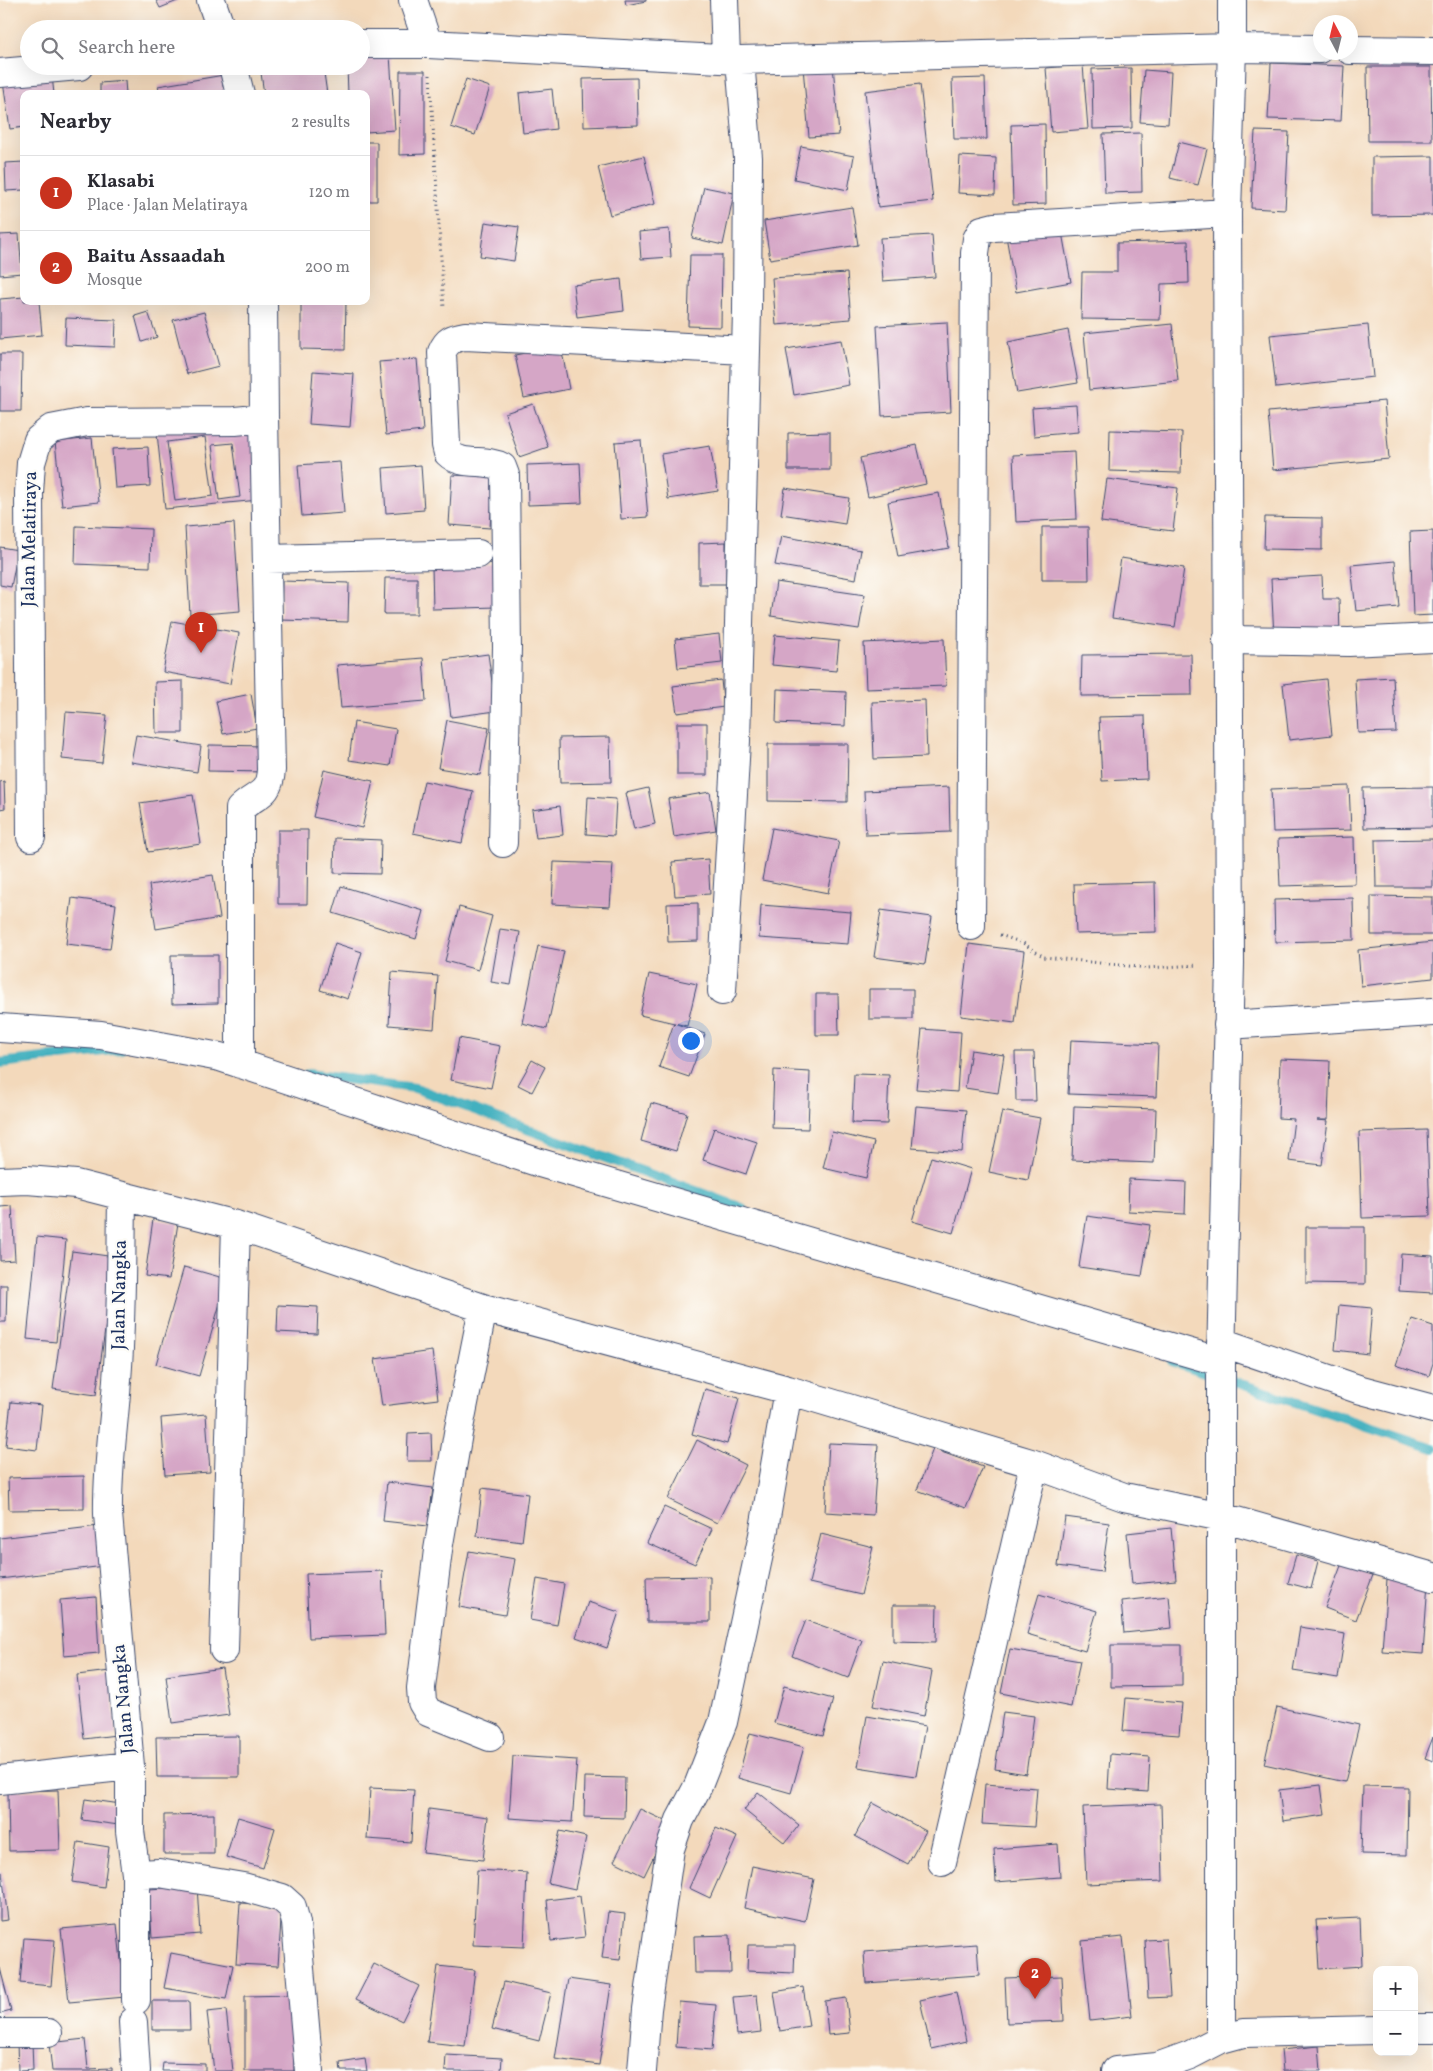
<!DOCTYPE html>
<meta charset="utf-8">
<style>
body{margin:0;font-family:Vollkorn,serif;background:#f2f2f3;color:#2b2b33}
.controls{position:absolute;right:15px;bottom:15px;display:grid;overflow:hidden;border-radius:10px;box-shadow:0 5px 20px #0002}
.controls button{width:45px;height:45px;display:grid;place-items:center;padding:0;border:0;border-bottom:1px solid #e1e1e2;background:#fff;color:#2b2b33;font:25px sans-serif}
.compass{position:absolute;left:1313px;top:15px;width:45px;height:45px;border-radius:50%;background:#fff;box-shadow:0 5px 20px #0002;rotate:353deg}
.you{position:absolute;left:690px;top:1040px;width:18px;height:18px;margin:-12px;border:4px solid #fff;border-radius:50%;background:#1a73e8;box-shadow:0 0 0 8px #1a73e833}
.badge{display:grid;place-items:center;width:32px;height:32px;border-radius:50%;background:#c8321e;color:#fff;font-size:16px;font-weight:700}
.pin{position:absolute;translate:-50% -41px;filter:drop-shadow(0 1px 2px #0008)}
.pin::after{content:'';position:absolute;top:26px;width:18px;height:15px;background:inherit;clip-path:polygon(0 0,100% 0,50% 100%)}
.list{margin:0;padding:0;list-style:none}
h2{display:flex;justify-content:space-between;align-items:center;height:65px;margin:0;padding:0 20px;font-size:21px}
h2 small{font-size:16px;font-weight:400;color:#7c7c81}
.list li{display:grid;grid-template-columns:32px 1fr auto;gap:15px;align-items:center;box-sizing:border-box;height:75px;padding:0 20px;border-top:1px solid #e1e1e2}
.list b{display:block;font-size:19px;white-space:nowrap}
.list p{margin:0;font-size:16px;white-space:nowrap;color:#7c7c81}
.list em{font-size:16px;font-style:normal;color:#7c7c81}
.icon{flex:none;width:28px;height:28px;fill:none;stroke:currentColor;stroke-width:2;stroke-linecap:round;stroke-linejoin:round}
.map{position:relative;flex:none;width:1433px;height:2071px;overflow:hidden}
.search{position:absolute;background:#fff;box-shadow:0 5px 20px #0002;left:20px;top:20px;width:350px;height:55px;display:flex;align-items:center;gap:12px;box-sizing:border-box;padding:0 18px;border-radius:28px;color:#7c7c81;font-size:19px}
.panel{position:absolute;background:#fff;box-shadow:0 5px 20px #0002;left:20px;top:90px;width:350px;height:215px;border-radius:10px}
.map>svg:first-child{display:block}
</style>
<div class="map">
<svg width="1433" height="2071" viewBox="0 0 1433 2071">
<rect width="100%" height="100%" fill="#fdfcf7"/>
<filter id="ink" filterUnits="userSpaceOnUse"><feTurbulence type="fractalNoise" baseFrequency=".02" numOctaves="2"/><feDisplacementMap in="SourceGraphic" scale="10" xChannelSelector="R" yChannelSelector="G"/><feConvolveMatrix kernelMatrix="1 2 1 2 8 2 1 2 1" color-interpolation-filters="sRGB"/></filter>
<filter id="wash" filterUnits="userSpaceOnUse"><feTurbulence type="fractalNoise" baseFrequency=".0096" numOctaves="4" result="noise"/><feDisplacementMap in="SourceGraphic" scale="20" xChannelSelector="R" yChannelSelector="G"/><feGaussianBlur stdDeviation="1.12" result="paint"/><feColorMatrix in="noise" values="0 0 0 0 0 0 0 0 0 0 0 0 0 0 0 0 0 1.4 0 .05"/><feComposite in="paint" operator="in"/></filter>
<g filter="url(#wash)">
<rect width="100%" height="100%" fill="#f3d9bb"/>
<g fill="none" stroke-linecap="round" stroke-linejoin="round">
<path stroke="#42b0bf" stroke-width="10" d="M0,1063L121,1049
M308,1074L415,1088L742,1208
M1172,1361L1433,1448"/>
</g>
<g id="blocks">
<path fill="#d5a6c6" fill-rule="evenodd" d="M156,0H180L160,8Z
M625,0H646V1L626,5Z
M390,55L395,130L366,132V94H348L347,66H361V57Z
M1271,63L1344,66L1341,121L1268,119Z
M833,65L839,135L809,137L803,67Z
M1083,65L1088,129L1051,132L1046,68Z
M260,66H323L327,94H264Z
M1367,67H1431L1432,141H1368Z
M1131,68L1132,128L1093,129L1092,69Z
M1144,70L1171,72L1168,124L1140,122Z
M400,71H425V154L399,155Z
M224,75L228,94H160L158,86Z
M52,76L54,94H24V127L10,129L3,82Z
M637,78L638,125L584,127L583,79Z
M985,78L987,139H954L952,79Z
M466,79L490,87L475,135L451,127Z
M125,81L126,94H100V83Z
M920,84L933,201L878,207L865,91Z
M552,89L556,129L523,133L519,93Z
M1045,124L1046,204L1013,205L1011,125Z
M1255,131L1289,132L1285,210L1251,208Z
M1141,133L1142,192L1105,193L1103,134Z
M366,142H377V201H366Z
M1179,142L1207,149L1198,185L1170,178Z
M801,146L854,156L848,190L794,179Z
M644,156L655,204L610,215L598,167Z
M960,156L996,158L995,195L958,193Z
M1433,156V215L1372,216V157Z
M24,162V190L6,191L5,163Z
M704,187L734,193L723,245L692,238Z
M852,207L858,245L770,259L764,221Z
M485,222L519,227L514,261L480,256Z
M1061,227L1071,282L1016,292L1006,236Z
M669,229L671,257L641,259L639,232Z
M19,234L22,273L0,275V235Z
M932,235L935,277L883,281L880,238Z
M1188,241L1189,283L1161,284L1160,320L1081,319L1082,272H1117V243Z
M690,255H722L721,327L688,326Z
M847,273L851,319L776,325L772,278Z
M621,279L624,311L577,317L573,285Z
M24,297V301H39L42,335L0,339V299Z
M301,301H346L345,350L301,349Z
M148,312L157,337L142,342L135,316Z
M204,312L219,366L187,374L173,320Z
M66,318L116,320L115,347L65,345Z
M947,322L951,412L882,416L877,326Z
M1172,324L1178,381L1089,390L1084,333Z
M1368,325L1373,377L1276,388L1270,335Z
M1068,330L1078,383L1017,393L1008,342Z
M841,340L849,385L794,395L786,349Z
M561,346L569,389L524,398L515,355Z
M0,354H22L21,411H0Z
M417,359L423,431L386,435L379,362Z
M313,371L354,374L350,427L309,424Z
M1384,401L1389,459L1273,470L1268,412Z
M533,404L548,447L519,457L505,413Z
M1076,405L1078,432L1034,436L1032,408Z
M252,424L259,500L165,509L157,433ZM205,437L213,496L175,501L167,442ZM233,443L240,497L219,500L212,445Z
M1110,430L1182,432L1181,473L1109,471Z
M830,432V470H788V433Z
M92,438L99,502L62,506L55,442Z
M641,440L648,517L621,519L615,442Z
M917,445L926,484L868,497L860,458Z
M710,446L718,491L668,499L661,454Z
M148,447L150,486L115,488L112,449Z
M1074,452L1077,519L1016,522L1013,455Z
M340,462L344,513L302,516L298,465Z
M580,463L582,503L528,505L527,465Z
M421,465L424,510L386,513L383,468Z
M452,475L493,477L490,528L449,525Z
M1107,479L1178,488L1173,531L1101,522Z
M785,488L849,498L845,524L781,514Z
M939,493L949,548L898,557L888,502Z
M1265,517L1322,518V550L1264,549Z
M234,523L240,611L190,615L185,527Z
M76,526L151,529L150,567L75,564Z
M1042,527H1088L1089,580H1042Z
M1433,531V615L1413,616L1410,532Z
M781,536L861,550L856,579L775,565Z
M726,542V584H699V543Z
M0,547L18,550L11,587L0,585Z
M1121,558L1184,568L1175,627L1112,618Z
M1395,561L1399,607L1356,611L1351,565Z
M495,563L496,607L433,609L432,566Z
M1322,576L1323,599H1339L1340,636L1274,637L1271,579Z
M385,578H417V614H384Z
M282,581L349,583L348,622L281,620Z
M776,582L865,595L859,629L771,616Z
M172,621L239,633L230,684L163,672Z
M719,634L722,663L678,668L675,639Z
M775,635L839,641L836,671L772,665Z
M944,639L946,686L866,689L864,643Z
M488,654L496,711L451,717L444,660Z
M1191,654L1192,695L1081,696L1082,655Z
M423,658L426,701L341,708L337,665Z
M1393,677L1396,732L1358,733L1355,679Z
M1326,679L1332,735L1289,740L1283,684Z
M721,680L724,707L677,713L673,686Z
M183,681V733H156L155,682Z
M777,689L846,692L845,726L776,723Z
M251,694L257,728L223,734L216,701Z
M925,700L927,757L874,759L872,702Z
M66,712L107,715L102,763L62,759Z
M1145,716L1147,779L1102,781L1099,717Z
M447,720L489,728L480,775L438,768Z
M354,722L396,729L390,766L349,760Z
M677,723H707V775H677Z
M136,735L201,746L197,772L131,762Z
M610,737L611,782L560,783L559,738Z
M768,744H848L847,802L768,801Z
M209,745L266,746V772L208,771Z
M324,770L373,781L362,828L313,817Z
M4,781L5,808L0,809V782Z
M424,781L473,791L462,843L413,833Z
M1349,786L1351,830L1273,832L1271,789Z
M949,787L950,832L866,835L864,791Z
M1433,787V827L1364,828L1363,788Z
M648,788L655,824L634,829L626,793Z
M710,792L716,830L674,837L668,799Z
M193,795L201,844L148,852L140,803Z
M588,797L616,799L614,836L586,834Z
M560,806L563,835L536,838L532,810Z
M772,828L839,841L828,893L762,880Z
M278,830H308L307,904H278Z
M1354,837L1355,884L1280,886L1278,839Z
M335,838L381,840L380,874L334,873Z
M1433,839V887H1376L1375,840Z
M708,859L710,894L675,896L672,862Z
M554,862L613,864L610,907L552,904Z
M213,875L220,918L156,929L149,885Z
M1155,882L1156,932L1076,934L1074,884Z
M341,886L424,911L416,939L333,913Z
M1371,896L1433,897V935H1371Z
M72,898L116,904L110,949L66,944Z
M1353,898L1354,940L1275,942L1274,900Z
M698,903V941L668,942L667,904Z
M761,905L851,912L848,944L759,938Z
M459,907L492,916L478,970L445,961Z
M881,910L932,917L925,964L874,957Z
M500,929L520,932L511,985L491,982Z
M1433,942V978L1361,986L1358,950Z
M335,943L362,952L348,999L320,990Z
M969,944L1024,951L1015,1023L961,1016Z
M538,946L564,951L547,1029L522,1023Z
M171,955H218V1003L172,1004Z
M392,972L438,976L434,1029L389,1025Z
M649,974L697,984L687,1026L640,1015Z
M869,989H913V1019H869Z
M816,994H838L839,1035H816Z
M674,1023L705,1034L689,1077L659,1067Z
M922,1029L961,1032L957,1092L916,1089Z
M459,1038L500,1046L491,1088L451,1080Z
M1071,1040L1158,1044L1156,1097L1068,1094Z
M971,1050L1004,1055L998,1093L965,1088Z
M1015,1052H1034L1036,1101H1016Z
M1280,1059L1330,1061L1328,1120H1317L1328,1121L1322,1165L1289,1161L1294,1119L1278,1118Z
M532,1060L545,1067L532,1092L518,1085Z
M774,1070L810,1072L808,1129L772,1128Z
M854,1074L889,1075L887,1124L852,1123Z
M651,1103L687,1113L676,1151L641,1141Z
M916,1106L966,1110L962,1152L912,1148Z
M1074,1106L1156,1109L1154,1163L1072,1160Z
M1002,1111L1040,1118L1028,1180L989,1172Z
M714,1128L757,1142L746,1174L703,1160Z
M1427,1130L1430,1216L1362,1218L1359,1132Z
M832,1132L874,1142L866,1178L823,1168Z
M931,1157L971,1169L953,1233L912,1221Z
M1129,1179L1186,1182L1185,1214L1128,1211Z
M12,1206L15,1260L0,1261V1207Z
M1087,1216L1150,1225L1142,1276L1079,1267Z
M153,1219L178,1223L169,1279L145,1276Z
M1306,1227H1365V1284L1306,1283Z
M37,1237L66,1240L56,1342L27,1339Z
M72,1251L115,1257L96,1395L53,1389Z
M1401,1254L1433,1256V1293L1399,1291Z
M184,1267L227,1279L199,1376L156,1364Z
M0,1285H7L6,1322H0Z
M278,1305L318,1307L317,1334L277,1332Z
M1339,1305L1372,1308L1368,1354L1335,1350Z
M1412,1319L1433,1326V1363L1429,1376L1396,1365Z
M432,1351L438,1399L382,1406L375,1359Z
M705,1389L739,1398L727,1444L692,1434Z
M11,1402L42,1405L37,1450L6,1446Z
M206,1414L210,1472L165,1475L161,1418Z
M431,1433L432,1461H407L408,1434Z
M697,1440L746,1465L717,1523L668,1499Z
M829,1443L878,1445L873,1515L825,1512Z
M933,1449L983,1467L966,1508L917,1490Z
M84,1476V1509L9,1510L8,1478Z
M387,1482L433,1488L428,1526L383,1521Z
M482,1488L528,1494L522,1542L477,1536Z
M664,1507L712,1529L695,1564L647,1543Z
M1065,1517L1109,1523L1102,1572L1058,1566Z
M99,1526L104,1566L0,1579V1538Z
M1171,1528L1176,1580L1132,1584L1127,1533Z
M821,1534L873,1547L861,1595L809,1583Z
M469,1551L515,1559L505,1615L459,1607Z
M1296,1555L1318,1561L1311,1589L1288,1583Z
M1342,1563L1373,1575L1356,1620L1325,1608Z
M382,1571L385,1635L309,1638L306,1574Z
M710,1576V1622H647L646,1577Z
M537,1579L564,1584L557,1625L530,1620Z
M1387,1579L1428,1582L1423,1654L1382,1651Z
M1039,1594L1097,1611L1085,1651L1027,1634Z
M1169,1596L1172,1628L1124,1633L1121,1601Z
M96,1597L99,1653L64,1656L60,1600Z
M588,1602L619,1612L607,1648L576,1637Z
M893,1605H937L936,1642L893,1641Z
M806,1620L862,1640L848,1678L792,1656Z
M1300,1627L1345,1634L1338,1678L1293,1671Z
M1111,1645H1182V1686L1111,1687Z
M1010,1649L1080,1661L1071,1707L1001,1693Z
M883,1661L932,1671L924,1716L873,1706Z
M222,1668L229,1715L172,1723L166,1676Z
M110,1671L116,1735L84,1739L77,1675Z
M784,1686L833,1699L823,1736L774,1723Z
M1126,1698L1182,1703L1179,1735L1123,1731Z
M1277,1707L1359,1725L1345,1782L1264,1764Z
M1003,1712L1034,1716L1026,1774L995,1769Z
M867,1716L925,1726L916,1776L858,1767Z
M750,1733L804,1747L791,1793L738,1778Z
M239,1736V1777H157L156,1737Z
M1433,1737V1761L1425,1758Z
M1110,1754L1150,1757L1148,1792L1108,1789Z
M513,1756L577,1760L572,1822L509,1818Z
M585,1777L625,1778L624,1818L584,1817Z
M985,1784L1037,1788L1034,1827L982,1824Z
M1321,1785L1325,1815L1283,1821L1279,1790Z
M1363,1786L1408,1787L1407,1855L1361,1854Z
M370,1788L414,1790L411,1842L367,1839Z
M58,1790L60,1850L9,1851L8,1791Z
M758,1792L799,1825L785,1843L744,1810Z
M85,1799L128,1805L126,1826L82,1820Z
M873,1803L926,1831L908,1864L855,1836Z
M1161,1804L1163,1881L1086,1884L1083,1807Z
M429,1809L488,1817L483,1860L423,1853Z
M640,1809L670,1823L644,1876L614,1861Z
M214,1814V1854H164V1815Z
M238,1817L275,1828L263,1868L226,1857Z
M716,1828L737,1837L710,1898L689,1888Z
M560,1831L586,1837L575,1889L548,1883Z
M78,1842L109,1847L104,1887L72,1882Z
M1058,1844L1060,1877L996,1882L994,1849Z
M752,1866L814,1879L805,1921L744,1908Z
M477,1870L527,1873L524,1947L473,1945Z
M0,1872H2L8,1920L0,1921Z
M197,1886L200,1934L152,1938L149,1889Z
M580,1896L585,1937L551,1941L547,1900Z
M240,1903L282,1905L278,1966L236,1964Z
M608,1912L625,1914L620,1960L602,1958Z
M1360,1918L1362,1966L1319,1969L1316,1920Z
M117,1924L125,1997L69,2002L61,1929Z
M730,1935L731,1973H695L694,1936Z
M1123,1937L1132,2016L1090,2021L1082,1941Z
M24,1938L55,1940L51,1986L20,1983Z
M1166,1939L1170,1997L1148,1998L1145,1940Z
M977,1944L979,1975L866,1983L864,1952Z
M748,1945H795L794,1973L747,1971Z
M171,1953L233,1965L226,1999L164,1988Z
M374,1964L419,1986L402,2021L356,1999Z
M438,1966L475,1970L465,2046L427,2042Z
M0,1968L11,2011L0,2014Z
M1062,1976L1064,2021L1007,2023L1005,1978Z
M568,1979L611,1985L599,2065L555,2059Z
M504,1982L551,1993L539,2041L492,2029Z
M803,1987L809,2026L780,2031L774,1992Z
M956,1992L966,2041L931,2049L920,2000Z
M293,1995L294,2071H245V1996Z
M757,1995L761,2032L737,2035L733,1997Z
M846,1998L850,2033L828,2035L825,2001Z
M152,2001H189L190,2030H152Z
M679,2002L716,2005L712,2050L676,2047Z
M226,2010L233,2071H214L207,2012Z
M85,2039L88,2069L112,2068V2071H52L49,2043Z
M32,2042L33,2070L18,2071L17,2043Z
M1319,2046L1321,2071H1283L1281,2050Z
M446,2055L502,2058L501,2071H445Z
M365,2059L367,2071H341L340,2063Z
M163,2063L205,2064V2071H162Z"/>
</g>
</g>
<g filter="url(#ink)">
<use href="#blocks" fill-opacity="0" stroke="#3b486c" stroke-width="1"/>
<g fill="none" stroke-linecap="round" stroke-linejoin="round">
<g stroke="#3b486c" stroke-width="30">
<path id="minor" d="M211,0L221,29
M413,0L428,44
M724,0L726,58
M361,44H428L740,60L1232,48L1320,49
M1350,50L1433,51
M233,66L240,94
M0,73L79,66
M267,559L478,554
M1227,640L1349,642L1433,638
M31,837L29,493L31,463L38,440L51,429L87,422L235,421L264,418L263,301
M503,843L507,647L505,475L502,467C486,458 462,467 448,453L446,445L442,352C447,340 453,338 465,336L746,350
M971,926L975,253L977,239L982,230L994,227L1227,213
M722,991L736,741L747,311L748,158L740,60
M1228,1025L1433,1012
M0,1028L101,1035L220,1057L540,1163L1221,1362
M240,1064V809C256,793 269,797 271,770L264,418
M0,1181L27,1180L76,1184L236,1225L483,1308L788,1390L1034,1464L1124,1497L1222,1517L1433,1577
M122,1197C121,1258 122,1319 117,1380C114,1426 107,1467 108,1514L130,1766V1831L136,1874L159,1873L243,1887L282,1898L292,1907L296,1923L309,2071
M483,1308L458,1433L438,1550L421,1688L422,1702L428,1712L490,1737
M1221,1342L1358,1389L1433,1409
M224,1650L236,1225
M0,1780L130,1766
M942,1862L1034,1464
M136,1874V2000
M133,2022L136,2071
M1414,2028H1433
M0,2033H48
M1221,2039V1362L1230,963L1227,213L1232,48V0
M642,2071L647,2009L670,1849L680,1820L698,1786L723,1722L763,1535L788,1390
M1116,2071L1157,2067L1190,2055L1221,2039L1243,2033L1377,2030"/>
</g>
<path stroke="#3b486c" stroke-width="3" stroke-dasharray="1 4" stroke-linecap="butt" d="M430,75L444,308
M1000,935L1023,943L1044,957L1147,968L1198,965"/>
<use href="#minor" stroke="#fff" stroke-width="28"/>
</g>
</g>
<g text-anchor="middle" dominant-baseline="central" stroke-width="5" stroke-linejoin="round" paint-order="stroke">
<g font-size="19" fill="#1b2f5e" stroke="#fdfcf7">
<text transform="translate(30 539) rotate(-89)">Jalan Melatiraya</text>
<text transform="translate(120 1295) rotate(-89)">Jalan Nangka</text>
<text transform="translate(124 1699) rotate(-95)">Jalan Nangka</text>
</g>
</g>
</svg>
<div class="controls">
<button>+</button>
<button>−</button>
</div>
<svg class="compass" viewBox="-18 -18 36 36"><path d="M0-13l5 13h-10z" fill="#e53935"/><path d="M0 13l5-13h-10z" fill="#7c7c81"/></svg>
<div class="you"></div>
<div class="pin badge" style="left:201px;top:653px">1</div>
<div class="pin badge" style="left:1035px;top:1999px">2</div>
<div class="search"><svg class="icon" aria-label="search" viewBox="0 0 24 24"><circle cx="10" cy="10" r="6"/><path d="M15 15l6 6"/></svg>Search here</div>
<section class="panel">
<h2>Nearby<small>2 results</small></h2>
<ul class="list">
<li><span class="badge">1</span><div><b>Klasabi</b><p>Place · Jalan Melatiraya</p></div><em>120 m</em></li>
<li><span class="badge">2</span><div><b>Baitu Assaadah</b><p>Mosque</p></div><em>200 m</em></li>
</ul>
</section>
</div>
